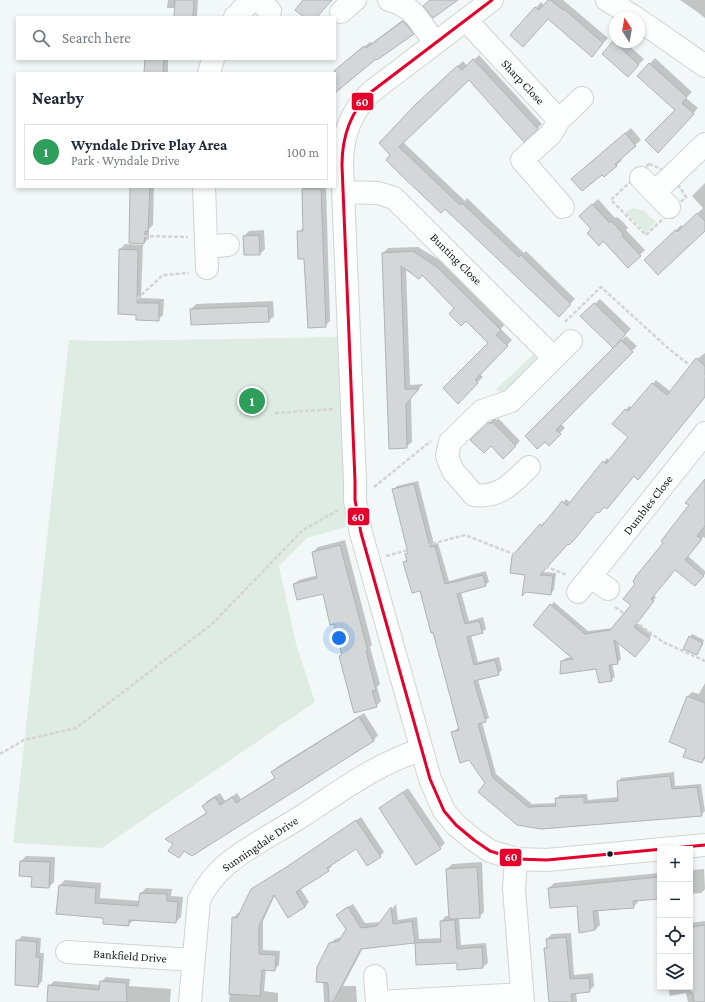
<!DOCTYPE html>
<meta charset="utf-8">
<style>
body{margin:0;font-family:"Crimson Pro",serif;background:#f6f6f7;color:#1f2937}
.controls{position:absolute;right:12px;bottom:12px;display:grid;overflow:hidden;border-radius:0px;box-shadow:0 2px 6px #0003}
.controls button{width:36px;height:36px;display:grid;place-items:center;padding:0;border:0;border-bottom:1px solid #e0e1e3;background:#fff;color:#1f2937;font:20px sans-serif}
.compass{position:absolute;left:609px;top:12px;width:36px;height:36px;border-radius:50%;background:#fff;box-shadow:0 2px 6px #0003;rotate:349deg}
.you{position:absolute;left:339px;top:638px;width:14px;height:14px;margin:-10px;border:3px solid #fff;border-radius:50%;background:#1a73e8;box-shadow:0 0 0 6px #1a73e833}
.badge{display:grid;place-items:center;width:26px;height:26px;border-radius:50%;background:#646867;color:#fff;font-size:13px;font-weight:700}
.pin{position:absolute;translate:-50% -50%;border:2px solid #fff;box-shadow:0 1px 4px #0006}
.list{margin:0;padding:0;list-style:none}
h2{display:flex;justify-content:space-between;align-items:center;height:52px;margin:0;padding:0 16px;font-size:17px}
h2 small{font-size:13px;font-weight:400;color:#747a83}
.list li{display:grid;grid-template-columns:26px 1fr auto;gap:12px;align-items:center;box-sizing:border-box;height:56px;margin:0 8px 8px;padding:0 8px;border:1px solid #e0e1e3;border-radius:0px}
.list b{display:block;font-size:15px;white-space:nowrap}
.list p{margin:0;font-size:13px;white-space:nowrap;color:#747a83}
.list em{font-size:13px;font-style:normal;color:#747a83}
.icon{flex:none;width:22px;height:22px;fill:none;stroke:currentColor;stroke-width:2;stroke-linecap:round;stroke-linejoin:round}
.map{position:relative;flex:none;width:705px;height:1002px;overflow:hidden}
.search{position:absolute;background:#fff;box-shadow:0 2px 6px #0003;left:16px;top:16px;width:320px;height:44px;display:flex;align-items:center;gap:10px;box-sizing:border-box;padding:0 14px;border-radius:0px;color:#747a83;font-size:15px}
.panel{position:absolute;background:#fff;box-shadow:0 2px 6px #0003;left:16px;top:72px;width:320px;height:116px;border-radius:0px}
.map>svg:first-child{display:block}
</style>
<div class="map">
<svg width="705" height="1002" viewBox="0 0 705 1002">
<rect width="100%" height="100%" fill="#f2f8f7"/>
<path fill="#dfece4" d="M633,208L643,210L656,222L646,233L625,212Z
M339,337L346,527L307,538L279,566L296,644L315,702L102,848L13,843L69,340L104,341Z
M536,352L538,355L539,360L504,396L496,389Z"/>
<path fill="#0003" d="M168,0H198L197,17H175L176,8H167Z
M549,0H563L608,38L597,50L536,8L541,2L544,6Z
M680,0H705V18L696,11Z
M408,16L418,28L376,58L335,92V73H332L370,42L372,43Z
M615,40V42H625L644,59L633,70L603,54Z
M479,55L542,124L537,129L469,79L403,142L465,201L467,198L524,253L526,251L575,299L559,315L392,155L422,99L463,61L467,66Z
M655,58L692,92L686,98L698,108L663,146L676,110L638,76Z
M146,59H168V73H145Z
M631,128L641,140L620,158L622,160L617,165L604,176L602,173L572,179Z
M705,183V229L645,260L681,225L683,227L703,208L692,196Z
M132,187H154L153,225L149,229V238L144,243Z
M270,187H301L270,188Z
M302,187H326L330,321L325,326L298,232L304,227Z
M598,199L615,218L617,217L623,222L628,228L626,230L645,250L628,266L580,216Z
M264,230L265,249L260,254L244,236L249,231Z
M125,244L143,245L141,298L164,299L163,315L158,320L137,314L120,249Z
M418,247L443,262L505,324L501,329L512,340L480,374L483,377L458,402L489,343L422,275L406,268L410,385L423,384L411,398L412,442L406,447L383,253L388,248Z
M600,299L631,329L613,346L587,311Z
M273,301L274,316L269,321L191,309L196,304Z
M626,336L637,346L561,424L565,428L549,444L545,440L527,436Z
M705,353V395L634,475L604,506L597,511L542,572L556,573L554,590L550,594L526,591L541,525L544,522L546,523L566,499L571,503L604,462L607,458L610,461L630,436L614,424L629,406L632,408L656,380L671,392L697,359Z
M494,418L497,420L498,418L520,441L503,458L491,445L472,440Z
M705,480V538L703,537L688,556L705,571V574L698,582L675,569L654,595L656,597L637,623L652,635L638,652L618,641L621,659L617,663H612L615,677L611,680L597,668L562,661L566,658L572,657L551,605L554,602L588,631L613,628L632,604L664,543Z
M418,481L434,544L438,543L449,581L486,571L489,582L485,585L461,592L469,621L483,617L486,629L482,632L471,635L478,662L499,657L502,670L498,674L478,679L489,718L482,722L496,774L532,804L556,803V799L560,795L587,794L588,800L619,797L618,782L621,778L674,772L675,786L701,784L705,811L701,815L518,824L486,783L452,732L460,727L420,590L404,562L408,559L407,554L409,552L393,490L397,486Z
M345,540L372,645L370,647L380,684L377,687L381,701L376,706L340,657L343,654L335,622L324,593L294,584L299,580L318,575L313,552L318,547Z
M692,634L704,640L697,654L690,637Z
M705,683V759L702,762L687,748L688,696L692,692L699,694Z
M364,713L378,735L374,740L192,855L185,850L179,857L174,844L167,839L207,812L203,806L207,801L220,793L225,801L237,793L241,799L276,777L272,772L277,767Z
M408,788L445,843L440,848L380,808Z
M361,817L384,852L380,856L356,848L331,864L332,866L328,870L300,888L309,902L305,907L275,895L263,921V950L280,951L279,965L274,970L266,969L264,991L278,993V1002H229L233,952V918L238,913H240L252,890Z
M26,856L55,857L54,882L49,887L33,876L20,875L21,861Z
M482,862L484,912L479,917L459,918L461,945L486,943L488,963L483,967L458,969V962L417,964L416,942L363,948L343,986H356L357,1002H324L323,981L330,944L335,939L342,937L347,929L338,915L342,910L353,904L365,923L381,922L396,904L398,920L417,917L419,939L442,938L441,921L446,916H450L447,869L452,864Z
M704,869L705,889L701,893L690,894V870Z
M660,873V897L638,900V902L633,907L598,909L600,925L595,930L578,905L549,888L554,883Z
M65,880L101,883L100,898L140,901L141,893L146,888L172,889L171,896L183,897L181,917L176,922L134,920L128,925L104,917L60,885Z
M705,921V1002H688L686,993L670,996L668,987H690V923Z
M571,933L574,975L593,973L594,986L589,991L576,992L577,1002H549L545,949L547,946V939L552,934Z
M22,936L41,938L40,953H44L42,981L38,986L17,941Z
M106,977L130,979L129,986L171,989L170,1002H48L49,986L54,981L101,985V982Z"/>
<path fill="#d3d7d7" stroke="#afb3b3" d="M175,0H194L193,17H174Z
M303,0H332L317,17H304L295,10Z
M430,0H458L433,18L423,6Z
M548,0H551L563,10L564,9L603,43L592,57L548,19L523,47L510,35L535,7L539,10Z
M403,21L414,34L377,60L376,59L335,93V70L364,46L366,48Z
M613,41L639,65L628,77L602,54Z
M145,59H164L163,73H144Z
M473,59L538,129L524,142L469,80L399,147L460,205L462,203L519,257L521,255L571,304L559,317L445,209L441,213L402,176L386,160L390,155L379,143L416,104L457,66L462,70Z
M649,63L687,97L682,103L694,114L658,153L645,140L675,110L637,76Z
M625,133L636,146L615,164L617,166L604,177L602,175L582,191L571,179Z
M130,187H150L148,232L145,231L144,244L129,243Z
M302,189H321L326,327L308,328L304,259H298L297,231H303Z
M592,204L610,223L611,221L618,228L623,234L622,236L641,256L628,268L603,241L599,246L587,233L591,229L579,216Z
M697,213L705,221V231L658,275L644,260L675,230L677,232Z
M259,235L260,255H244L243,236Z
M119,249L138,250L137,303H159V321L136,320V315L118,314Z
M413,251L437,267L501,330L496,335L508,346L475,380L478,383L458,404L443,388L488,343L466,321L461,326L449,314L454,308L422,275L419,279L401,266L405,389H419L406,404L407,448L389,449L382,253Z
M594,303L626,334L613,348L580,316Z
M268,306L269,322L191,325L190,309Z
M621,340L633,352L556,430L561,434L549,446L545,442L537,449L525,436Z
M696,358L705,366V397L638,480L634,476L607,509L604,507L599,513L597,512L574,540L569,545L568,544L540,575L553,576L551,595L526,592L522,596L525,575L510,573L512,556L540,524L542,526L562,501L567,506L603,461L606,464L628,437L612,424L625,409L628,411L652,383L667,395Z
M489,422L491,424L493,422L516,446L503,459L491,446L484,453L470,440Z
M705,479V526L697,536L702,539L685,560L704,576L695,586L675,570L651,599L654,601L634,627L650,639L635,657L614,640L618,664L609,665L612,681L599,683L596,669L560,674L561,661L573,659L533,625L550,604L585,634L610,630L631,605L623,599L635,584L633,582L636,576L663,543L661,541L689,505L685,503Z
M414,484L430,547L435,546L445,584L483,575L486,586L457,594L465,624L479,621L483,633L467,637L474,665L495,660L499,675L474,681L486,722L478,724L493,778L528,807L556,806L555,798L584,797V803L618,801L617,781L670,776L672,789L697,787L702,816L541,829L517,825L478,792L485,783L469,760L460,763L451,732L459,730L433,632L431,633L420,591L412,593L403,562L407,561L405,554L408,553L392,489Z
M340,545L368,651H366L376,690L372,691L377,707L354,713L339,656L342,655L334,624L330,625L323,594L297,600L293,584L317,578L312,552Z
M689,636L703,643L697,655L683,649Z
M687,696L705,703V756L702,763L683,757L686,749L669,742Z
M359,717L374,741L192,856L184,851L179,858L168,851L173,844L165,839L207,813L202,806L215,797L220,805L232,797L236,803L275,778L271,772Z
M403,792L441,849L416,865L379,808Z
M356,820L381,857L367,866L356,849L327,868L329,871L296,892L305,907L288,918L274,895L259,926V954L276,955L275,971L262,970L260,996L229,994L232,917L237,918L251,889L288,866Z
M20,861L50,862L49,888L31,887L32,877L19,876Z
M477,867L480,918L449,919L446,869Z
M659,877L660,899L633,901L634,908L593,911L595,930L579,933L577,906L550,908L548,888Z
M59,885L96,888L95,903L138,906L140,893L167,894V901L178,902L176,923L129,920V926L103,924V918L56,914Z
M348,907L361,928L377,926L391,907L393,924L412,921L415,943L441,942L440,921L455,920L457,949L482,947L483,968L457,970V963L416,965L415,943L361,949L333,1002H329L328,983L316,982L317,967L329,943L339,941L346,929L336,915Z
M705,925V1002H694L693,993H690V949H693L691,927Z
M566,937L570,979L589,978L590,992L571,994L572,1002H549L544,948H547L546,939Z
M16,940L37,942L36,957H40L38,987L15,985Z
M100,981L126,983L127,1002H47L48,985L99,990Z"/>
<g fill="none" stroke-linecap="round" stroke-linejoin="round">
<g stroke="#d0d4d4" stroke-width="24">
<path id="minor" d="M258,0L270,11
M389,0C414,6 421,24 435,43
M492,0L371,92C350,112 342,137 342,165L355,481V500L361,533L430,779L444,811L456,825L474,840L490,851L516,859L547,860L705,845
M607,0L636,18
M341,12L355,0
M235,17L252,0
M466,20L559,120L582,98
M639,20L705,66
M209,73L213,59
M559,120L551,134L522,160L563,207
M641,178L669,207
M204,187L207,268
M343,192L378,193L394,198L554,358
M655,192L705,144
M206,247L228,245
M529,467C511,484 500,498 474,495L453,471L447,456L450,442L482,411L511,401L571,341
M591,577L608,589
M578,592L705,433
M516,859L514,889L523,1002
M67,952L193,960
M375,976L377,1002L522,994
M190,1002L199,900C206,886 215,874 227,864C249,846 275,833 299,818C338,793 377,763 421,750"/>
</g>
<path stroke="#d3d4d4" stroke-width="2.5" stroke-dasharray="4 2" stroke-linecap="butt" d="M649,164C668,170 676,181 686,197L646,235L611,200Z
M159,187H186
M144,236L188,237
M137,299L163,275L189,273
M565,322L601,287L669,349L705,377
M275,413L334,409
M374,487L431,441
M386,556L465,535L567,575
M615,607L663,642L705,661
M0,754L24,740L76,728L212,624L303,530L338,510"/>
<use href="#minor" stroke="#fdfefe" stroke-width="22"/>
<g stroke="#fff" stroke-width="6">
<path id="bus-1" d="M492,0L371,92C350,112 342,137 342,165L355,481V500L361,533L430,779L444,811L456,825L474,840L490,851L516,859L547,860L705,845"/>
</g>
<use href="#bus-1" stroke="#e4002b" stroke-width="3"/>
</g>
<circle fill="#171a1a" stroke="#fff" stroke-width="1.5" cx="610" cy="854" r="3.5"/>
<g text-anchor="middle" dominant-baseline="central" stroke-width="3" stroke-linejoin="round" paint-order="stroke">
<g font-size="12" fill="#171a1a" stroke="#fff">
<text transform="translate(523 82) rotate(47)">Sharp Close</text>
<text transform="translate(456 259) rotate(45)">Bunting Close</text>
<text transform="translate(648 505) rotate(-52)">Dumbles Close</text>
<text transform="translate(260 844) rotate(-34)">Sunningdale Drive</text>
<text transform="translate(130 956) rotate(4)">Bankfield Drive</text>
</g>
</g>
<g stroke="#fff" stroke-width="1.5">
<rect x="351" y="92" width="23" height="19" rx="4" fill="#e4002b"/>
<rect x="347" y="507" width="23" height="19" rx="4" fill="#e4002b"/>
<rect x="499" y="848" width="23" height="19" rx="4" fill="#e4002b"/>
</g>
<g font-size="11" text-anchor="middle" font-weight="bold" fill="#fff">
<text x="362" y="106">60</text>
<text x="358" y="521">60</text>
<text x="511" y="861">60</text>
</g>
</svg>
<div class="controls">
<button>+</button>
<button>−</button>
<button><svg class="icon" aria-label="locate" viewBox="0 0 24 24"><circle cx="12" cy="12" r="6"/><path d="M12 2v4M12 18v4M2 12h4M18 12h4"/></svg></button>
<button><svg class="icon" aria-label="layers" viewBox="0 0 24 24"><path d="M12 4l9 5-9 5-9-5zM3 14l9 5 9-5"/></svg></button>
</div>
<svg class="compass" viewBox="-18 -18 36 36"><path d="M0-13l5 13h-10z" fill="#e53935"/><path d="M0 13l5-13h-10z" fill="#747a83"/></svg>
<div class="you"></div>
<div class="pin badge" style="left:252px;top:401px;background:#2e9e5b">1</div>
<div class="search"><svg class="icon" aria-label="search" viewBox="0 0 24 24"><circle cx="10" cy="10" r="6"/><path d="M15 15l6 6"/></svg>Search here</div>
<section class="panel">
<h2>Nearby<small></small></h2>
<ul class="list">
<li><span class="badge" style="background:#2e9e5b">1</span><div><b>Wyndale Drive Play Area</b><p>Park · Wyndale Drive</p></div><em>100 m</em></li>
</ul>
</section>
</div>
